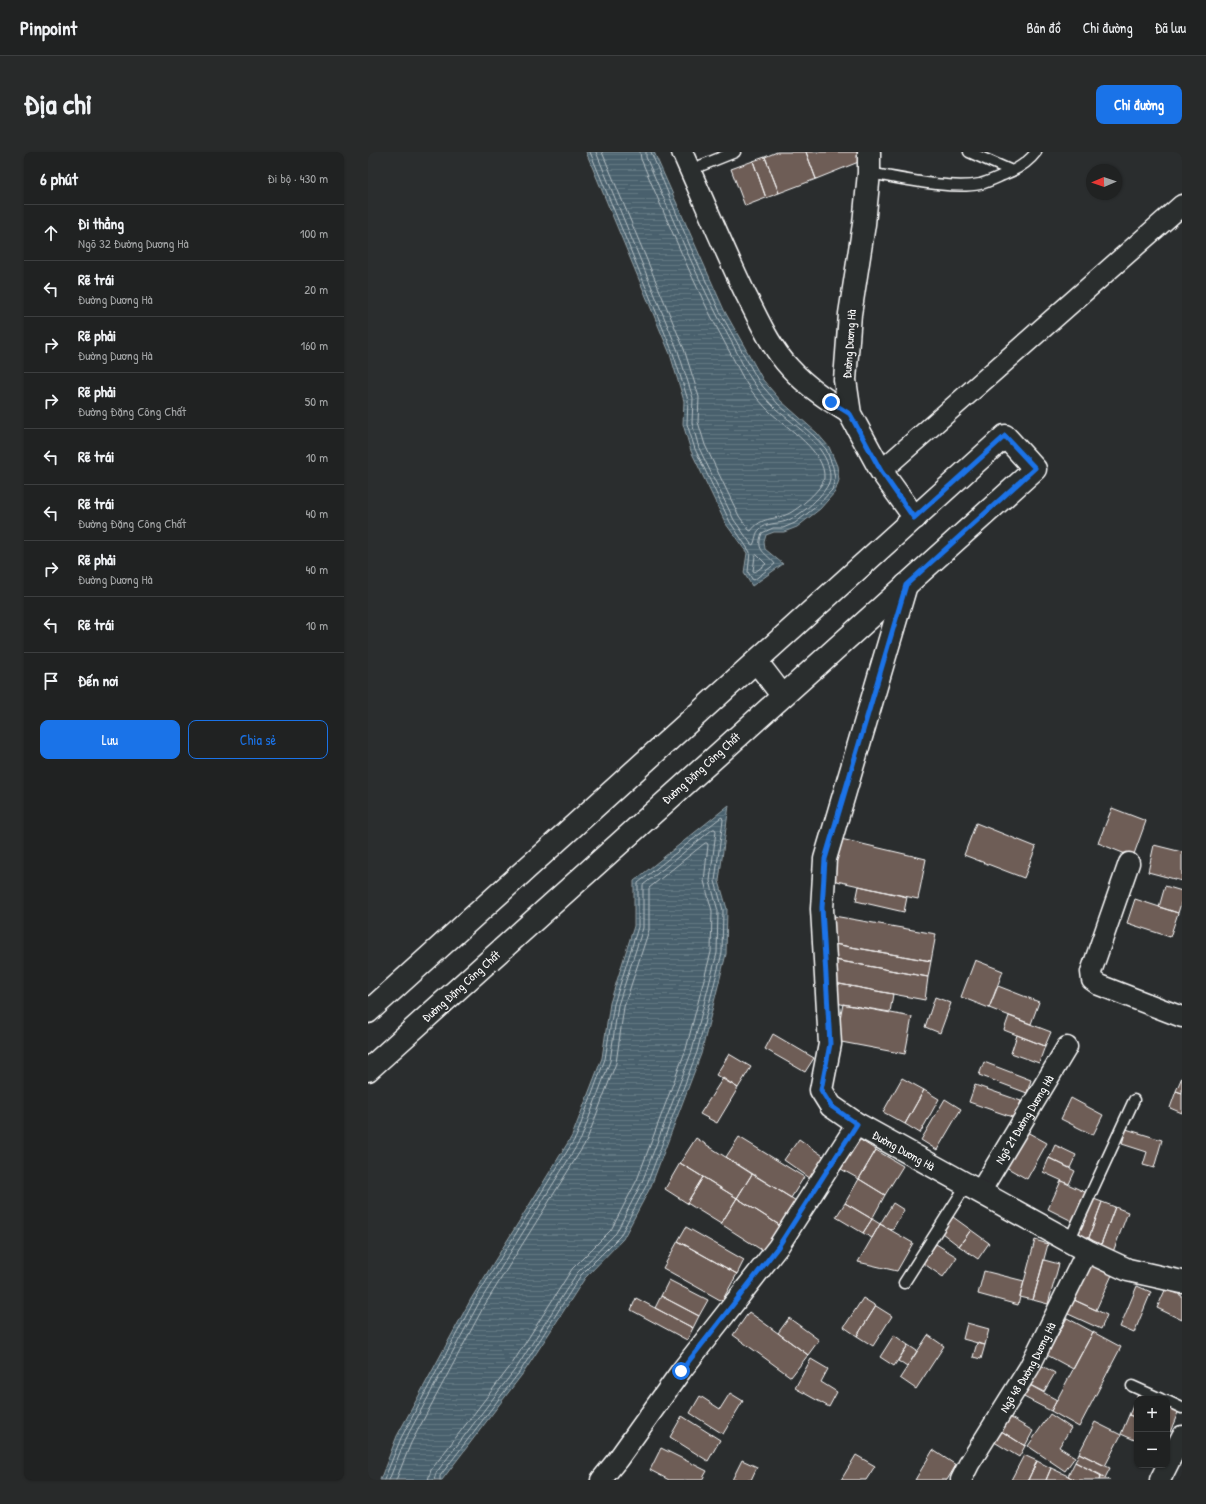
<!DOCTYPE html>
<html lang="vi">
<meta charset="utf-8">
<style>
body{margin:0;font-family:"Patrick Hand",sans-serif;background:#282a2a;color:#f1f3f6}
.controls{position:absolute;right:12px;bottom:12px;display:grid;overflow:hidden;border-radius:8px;box-shadow:0 1px 3px #0004}
.controls button{width:36px;height:36px;display:grid;place-items:center;padding:0;border:0;border-bottom:1px solid #3d3f40;background:#202222;color:#f1f3f6;font:20px sans-serif}
.compass{position:absolute;left:718px;top:12px;width:36px;height:36px;border-radius:50%;background:#202222;box-shadow:0 1px 3px #0004;rotate:268deg}
.stop{position:absolute;width:12px;height:12px;margin:-9px;border:3px solid #1a73e8;border-radius:50%;background:#fff}
.stop.end{background:#1a73e8;border-color:#fff;box-shadow:0 1px 4px #0008}
.list{margin:0;padding:0;list-style:none}
h2{display:flex;justify-content:space-between;align-items:center;height:52px;margin:0;padding:0 16px;font-size:17px}
h2 small{font-size:13px;font-weight:400;color:#a2a4a5}
.list li{display:grid;grid-template-columns:26px 1fr auto;gap:12px;align-items:center;box-sizing:border-box;height:56px;padding:0 16px;border-top:1px solid #3d3f40}
.list b{display:block;font-size:15px;white-space:nowrap}
.list p{margin:0;font-size:13px;white-space:nowrap;color:#a2a4a5}
.list em{font-size:13px;font-style:normal;color:#a2a4a5}
.actions{display:flex;gap:8px;padding:12px 16px}
.actions a{flex:1;padding:9px 0;border:1px solid #1a73e8;border-radius:8px;text-align:center;font-size:14px;color:#1a73e8}
.actions .main{background:#1a73e8;color:#fff}
.icon{flex:none;width:22px;height:22px;fill:none;stroke:currentColor;stroke-width:2;stroke-linecap:round;stroke-linejoin:round}
.map{position:relative;flex:none;width:814px;height:1328px;overflow:hidden;border-radius:8px}
header{display:flex;align-items:center;gap:24px;box-sizing:border-box;height:56px;padding:0 20px;background:#202222;border-bottom:1px solid #3d3f40}
header strong{font-size:19px}
nav{display:flex;gap:22px;margin-inline-start:auto;font-size:14px}
.intro{display:flex;align-items:center;justify-content:space-between;box-sizing:border-box;height:96px;padding:0 24px}
h1{margin:0;font-size:28px}
.button{padding:10px 18px;border-radius:8px;background:#1a73e8;color:#fff;font-size:14px;font-weight:700}
main{display:flex;gap:24px;padding:0 24px}
aside{flex:1;background:#202222;border-radius:8px;box-shadow:0 1px 3px #0004}
.map>svg:first-child{display:block}
</style>
<header>
<strong>Pinpoint</strong>
<nav><a>Bản đồ</a><a>Chỉ đường</a><a>Đã lưu</a></nav>
</header>
<div class="intro"><h1>Địa chỉ</h1><a class="button">Chỉ đường</a></div>
<main>
<aside>
<h2>6 phút<small>Đi bộ · 430 m</small></h2>
<ul class="list">
<li><svg class="icon" aria-label="ahead" viewBox="0 0 24 24"><path d="M12 20V5M6 11l6-6 6 6"/></svg><div><b>Đi thẳng</b><p>Ngõ 32 Đường Dương Hà</p></div><em>100 m</em></li>
<li><svg class="icon" aria-label="left" viewBox="0 0 24 24"><path d="M17 20v-9H6M10 6l-5 5 5 5"/></svg><div><b>Rẽ trái</b><p>Đường Dương Hà</p></div><em>20 m</em></li>
<li><svg class="icon" aria-label="right" viewBox="0 0 24 24"><path d="M7 20v-9h11M14 6l5 5-5 5"/></svg><div><b>Rẽ phải</b><p>Đường Dương Hà</p></div><em>160 m</em></li>
<li><svg class="icon" aria-label="right" viewBox="0 0 24 24"><path d="M7 20v-9h11M14 6l5 5-5 5"/></svg><div><b>Rẽ phải</b><p>Đường Đặng Công Chất</p></div><em>50 m</em></li>
<li><svg class="icon" aria-label="left" viewBox="0 0 24 24"><path d="M17 20v-9H6M10 6l-5 5 5 5"/></svg><div><b>Rẽ trái</b></div><em>10 m</em></li>
<li><svg class="icon" aria-label="left" viewBox="0 0 24 24"><path d="M17 20v-9H6M10 6l-5 5 5 5"/></svg><div><b>Rẽ trái</b><p>Đường Đặng Công Chất</p></div><em>40 m</em></li>
<li><svg class="icon" aria-label="right" viewBox="0 0 24 24"><path d="M7 20v-9h11M14 6l5 5-5 5"/></svg><div><b>Rẽ phải</b><p>Đường Dương Hà</p></div><em>40 m</em></li>
<li><svg class="icon" aria-label="left" viewBox="0 0 24 24"><path d="M17 20v-9H6M10 6l-5 5 5 5"/></svg><div><b>Rẽ trái</b></div><em>10 m</em></li>
<li><svg class="icon" aria-label="arrive" viewBox="0 0 24 24"><path d="M6 21V4h12l-3 4 3 4H6"/></svg><div><b>Đến nơi</b></div></li>
</ul>
<div class="actions"><a class="main">Lưu</a><a>Chia sẻ</a></div>
</aside>
<div class="map">
<svg width="814" height="1328" viewBox="0 0 814 1328">
<defs>
<pattern id="water-rules" width="6" height="5" patternUnits="userSpaceOnUse"><rect width="6" height="5" fill="#49616d"/><path d="M0 2.5h6" fill="none" stroke="#647983"/></pattern>
</defs>
<rect width="100%" height="100%" fill="#2a2d2e"/>
<filter id="ink" filterUnits="userSpaceOnUse"><feTurbulence type="fractalNoise" baseFrequency=".025" numOctaves="2"/><feDisplacementMap in="SourceGraphic" scale="8" xChannelSelector="R" yChannelSelector="G"/><feConvolveMatrix kernelMatrix="1 2 1 2 8 2 1 2 1" color-interpolation-filters="sRGB"/></filter>
<g filter="url(#ink)">
<path fill="url(#water-rules)" stroke="#92a0a7" d="M218,0H286L356,158L395,228L413,249L449,281L461,295L469,314L471,328L467,340L452,357L429,375L416,380H406L398,383L396,390L397,397L415,412L384,434L376,421L379,401L358,372L323,299L315,272L316,249L302,202Z
M361,653L351,729L359,757L358,802L333,902L283,1034L255,1087L217,1126L156,1220L74,1328H12L29,1284L103,1147L204,984L234,906L242,851L266,774V729Z"/>
<g fill="none" stroke-linecap="round" stroke-linejoin="round">
<path stroke="#b6c0c5" stroke-width="1" d="M222,0L305,201L320,248L319,272L327,297L362,370L382,400L380,420L384,427L386,428L407,412C398,400 387,400 394,381L405,376H415L427,371L449,354L464,338L467,327L465,315L458,297L446,284L410,252L391,230L352,160L322,94L283,0
M228,0L310,199L325,246L324,271L331,296L366,368L383,392L385,393C388,388 387,381 392,377C399,371 407,372 415,370C429,367 461,341 462,326C463,296 427,274 408,257C401,250 393,242 388,234C378,221 371,204 363,189C330,130 305,67 278,5V0
M234,0L316,197L331,245L330,270L337,293L371,364L381,378L383,379C394,364 404,369 420,362C429,358 455,337 456,326C458,300 419,276 402,260C395,253 388,245 382,237C373,224 367,209 359,195C326,134 300,70 273,7L272,0
M389,403L398,412L387,420L385,419L387,404Z
M16,1328L33,1286L106,1149L208,985L237,907L246,852L270,775V731L352,666L354,665L355,668L347,729L355,758L354,801L329,900L279,1032L252,1084L213,1123L153,1218L72,1324V1328
M21,1328L37,1288L111,1151L213,987L242,909L250,853L275,776V733L345,677H347L348,679L342,729L350,759L349,801L324,899L274,1030L248,1081L209,1121L149,1215L68,1321L66,1328
M28,1328L43,1291L116,1154L218,990L248,911L256,855L281,778V736L337,691H339L340,693L336,729L344,759L343,800L318,897L269,1028L243,1078L204,1117L144,1212L63,1318L60,1328"/>
</g>
<path fill="#6e5d57" stroke="#fff" d="M409,0H438L448,27L411,41L397,5Z
M438,0H490L493,9L448,27Z
M397,5L411,41L398,46L385,9Z
M385,9L398,46L377,54L363,17Z
M744,656L778,669L765,705L730,691Z
M608,671L668,695L656,726L596,703Z
M473,687L558,707L550,747L464,728Z
M786,693L814,700V729L780,720Z
M491,734L539,745L536,760L488,749Z
M797,734L814,739V748L810,761L791,755Z
M767,747L810,761L802,785L759,771Z
M466,764L568,782L563,809L466,792Z
M466,792L563,809L560,825L467,808Z
M467,808L560,825L557,848L466,831Z
M607,808L635,819L621,856L593,845Z
M466,831L525,842L522,860L467,851Z
M630,834L671,850L663,872L621,856Z
M567,845L583,851L572,881L557,875Z
M475,852L544,865L537,902L468,889Z
M641,864L683,880L677,894L636,878Z
M405,882L446,906L437,920L397,897Z
M649,883L677,894L671,911L643,901Z
M361,902L383,915L370,936L348,923Z
M616,910L663,928L659,941L611,923Z
M814,925V941L808,939Z
M355,926L370,936L349,971L332,962Z
M534,926L556,938L537,972L515,960Z
M607,933L653,949L647,966L601,950Z
M556,938L571,947L552,981L537,972Z
M808,939L814,941V961L802,956Z
M703,946L735,963L725,983L693,967Z
M577,947L593,957L569,998L553,988Z
M648,974L679,991L659,1027L629,1010Z
M758,977L794,988L786,1016L775,1013L779,1000L754,992Z
M371,985L436,1025L423,1046L358,1005Z
M328,986L384,1022L369,1046L312,1011Z
M431,987L461,1008L446,1029L416,1008Z
M491,987L508,998L491,1027L473,1017Z
M687,993L708,1003L702,1016L681,1006Z
M508,998L535,1014L517,1043L491,1027Z
M681,1006L707,1019L701,1032L675,1020Z
M312,1011L335,1025L319,1051L297,1037Z
M384,1022L435,1053L419,1078L369,1046Z
M335,1025L369,1046L353,1072L319,1051Z
M491,1027L517,1043L504,1067L477,1051Z
M693,1029L719,1041L706,1070L680,1057Z
M369,1046L419,1078L403,1104L353,1072Z
M723,1046L734,1050L719,1091L709,1087Z
M734,1050L747,1055L732,1095L719,1091Z
M477,1051L504,1067L495,1081L468,1065Z
M525,1051L536,1058L524,1078L512,1072Z
M747,1055L760,1060L745,1100L732,1095Z
M585,1065L603,1078L591,1094L574,1081Z
M504,1067L512,1072L504,1086L495,1081Z
M512,1072L545,1091L529,1119L490,1110Z
M318,1075L376,1108L369,1122L310,1089Z
M603,1078L621,1091L610,1107L591,1094Z
M667,1088L680,1092L665,1148L652,1145Z
M310,1089L369,1122L354,1149L295,1116Z
M568,1092L589,1105L575,1125L555,1111Z
M676,1108L691,1112L680,1152L665,1148Z
M720,1112L744,1123L728,1158L704,1147Z
M616,1119L656,1129L650,1153L610,1142Z
M301,1128L340,1148L331,1164L293,1144Z
M769,1134L783,1140L766,1181L752,1175Z
M798,1136L814,1144V1168L789,1156Z
M293,1144L331,1164L325,1176L287,1156Z
M268,1146L325,1176L319,1188L263,1158Z
M495,1146L508,1154L489,1184L476,1175Z
M704,1147L739,1163L733,1177L698,1161Z
M508,1154L524,1164L505,1194L489,1184Z
M381,1160L440,1203L423,1225L365,1183Z
M421,1166L451,1188L440,1203L410,1181Z
M699,1166L725,1180L705,1217L679,1203Z
M599,1171L621,1177L617,1193L595,1187Z
M725,1180L753,1195L711,1275L683,1259Z
M526,1183L540,1193L526,1214L512,1205Z
M560,1183L576,1194L548,1237L532,1226Z
M609,1191L617,1193L613,1207L605,1205Z
M540,1193L549,1199L539,1215L530,1209Z
M443,1207L460,1217L453,1230L469,1240L461,1255L427,1236Z
M669,1211L687,1221L676,1240L658,1231Z
M658,1231L689,1248L683,1259L652,1243Z
M771,1240L787,1247H769V1266L761,1263Z
M362,1241L375,1249L355,1282L322,1261L332,1244L352,1257Z
M799,1252L811,1258L802,1280L799,1279Z
M682,1262L703,1276L691,1295L707,1305L697,1319L660,1294Z
M638,1263L665,1279L657,1294L630,1277Z
M761,1263L769,1266V1289L753,1282Z
M314,1264L352,1288L340,1309L302,1285Z
M727,1270L753,1283L737,1314L711,1301Z
M630,1277L657,1294L651,1305L623,1288Z
M293,1296L339,1319L334,1328H301L282,1318Z
M565,1298L588,1313L579,1328H547Z
M711,1301L742,1316L737,1326L707,1310Z
M488,1303L507,1314L498,1328H473Z
M656,1303L669,1309L660,1328H643Z
M374,1308L389,1315L383,1328H364Z
M669,1309L683,1316L678,1328H660Z
M707,1310L733,1323L731,1328H707L700,1324Z
M683,1316L700,1324L707,1328H678Z
M733,1323L737,1326L742,1328H731Z"/>
<g fill="none" stroke-linecap="round" stroke-linejoin="round">
<g stroke="#fff" stroke-width="13">
<path id="service" d="M601,0L644,19
M322,18L367,0
M501,21C532,26 582,38 612,32C620,30 628,26 635,23C648,18 660,11 668,0
M701,1089L766,948
M536,1131L599,1032
M764,1234L793,1247
M799,1249L814,1256"/>
</g>
<g stroke="#fff" stroke-width="23">
<g id="minor">
<path d="M314,0C335,47 355,95 377,141C390,166 402,195 422,216C439,235 461,249 482,262"/>
<path d="M513,319L814,53"/>
<path d="M761,711L723,820L724,828L731,833L814,865"/>
<path id="s1" d="M612,1040L699,895"/>
<path d="M233,1328L250,1307L313,1219L410,1095L489,972"/>
<path id="s2" d="M593,1328L601,1312L661,1216L719,1099"/>
<path d="M792,1328L814,1284"/>
</g>
</g>
<g stroke="#fff" stroke-width="25">
<g id="tertiary">
<path d="M501,0V21L496,72L482,162L477,228L482,262L513,319L547,366"/>
<path id="s3" d="M538,433L457,707L454,757L462,892L453,938L463,954L489,972L719,1099L760,1118L814,1130"/>
</g>
</g>
<g stroke="#fff" stroke-width="25">
<path id="secondary" d="M388,509L414,543
M0,860L637,284L667,317L0,918"/>
</g>
<use href="#service" stroke="#2a2d2e" stroke-width="10"/>
<use href="#minor" stroke="#2a2d2e" stroke-width="20"/>
<use href="#tertiary" stroke="#2a2d2e" stroke-width="22"/>
<use href="#secondary" stroke="#2a2d2e" stroke-width="22"/>
</g>
</g>
<g fill="none" stroke-linecap="round" stroke-linejoin="round" filter="url(#ink)">
<path stroke="#1a73e8" stroke-width="5" d="M313,1219L410,1095L489,972L463,954L453,938L462,892L454,756L457,707L538,433L667,316L637,284L546,366L513,319L482,262L463,250"/>
</g>
<g text-anchor="middle" dominant-baseline="central" stroke-width="3.5" stroke-linejoin="round" paint-order="stroke">
<g font-size="12" fill="#fff" stroke="#2a2d2e">
<text transform="translate(481 192) rotate(-86)">Đường Dương Hà</text>
<text transform="translate(333 616) rotate(-42)">Đường Đặng Công Chất</text>
<text transform="translate(93 834) rotate(-42)">Đường Đặng Công Chất</text>
<text stroke="none"><textPath href="#s1" startOffset="85">Ngõ 21 Đường Dương Hà</textPath></text>
<text stroke="none"><textPath href="#s3" startOffset="622">Đường Dương Hà</textPath></text>
<text stroke="none"><textPath href="#s2" startOffset="131">Ngõ 48 Đường Dương Hà</textPath></text>
</g>
</g>
</svg>
<div class="controls">
<button>+</button>
<button>−</button>
</div>
<svg class="compass" viewBox="-18 -18 36 36"><path d="M0-13l5 13h-10z" fill="#e53935"/><path d="M0 13l5-13h-10z" fill="#a2a4a5"/></svg>
<div class="stop" style="left:313px;top:1219px"></div>
<div class="stop end" style="left:463px;top:250px"></div>
</div>
</main>
